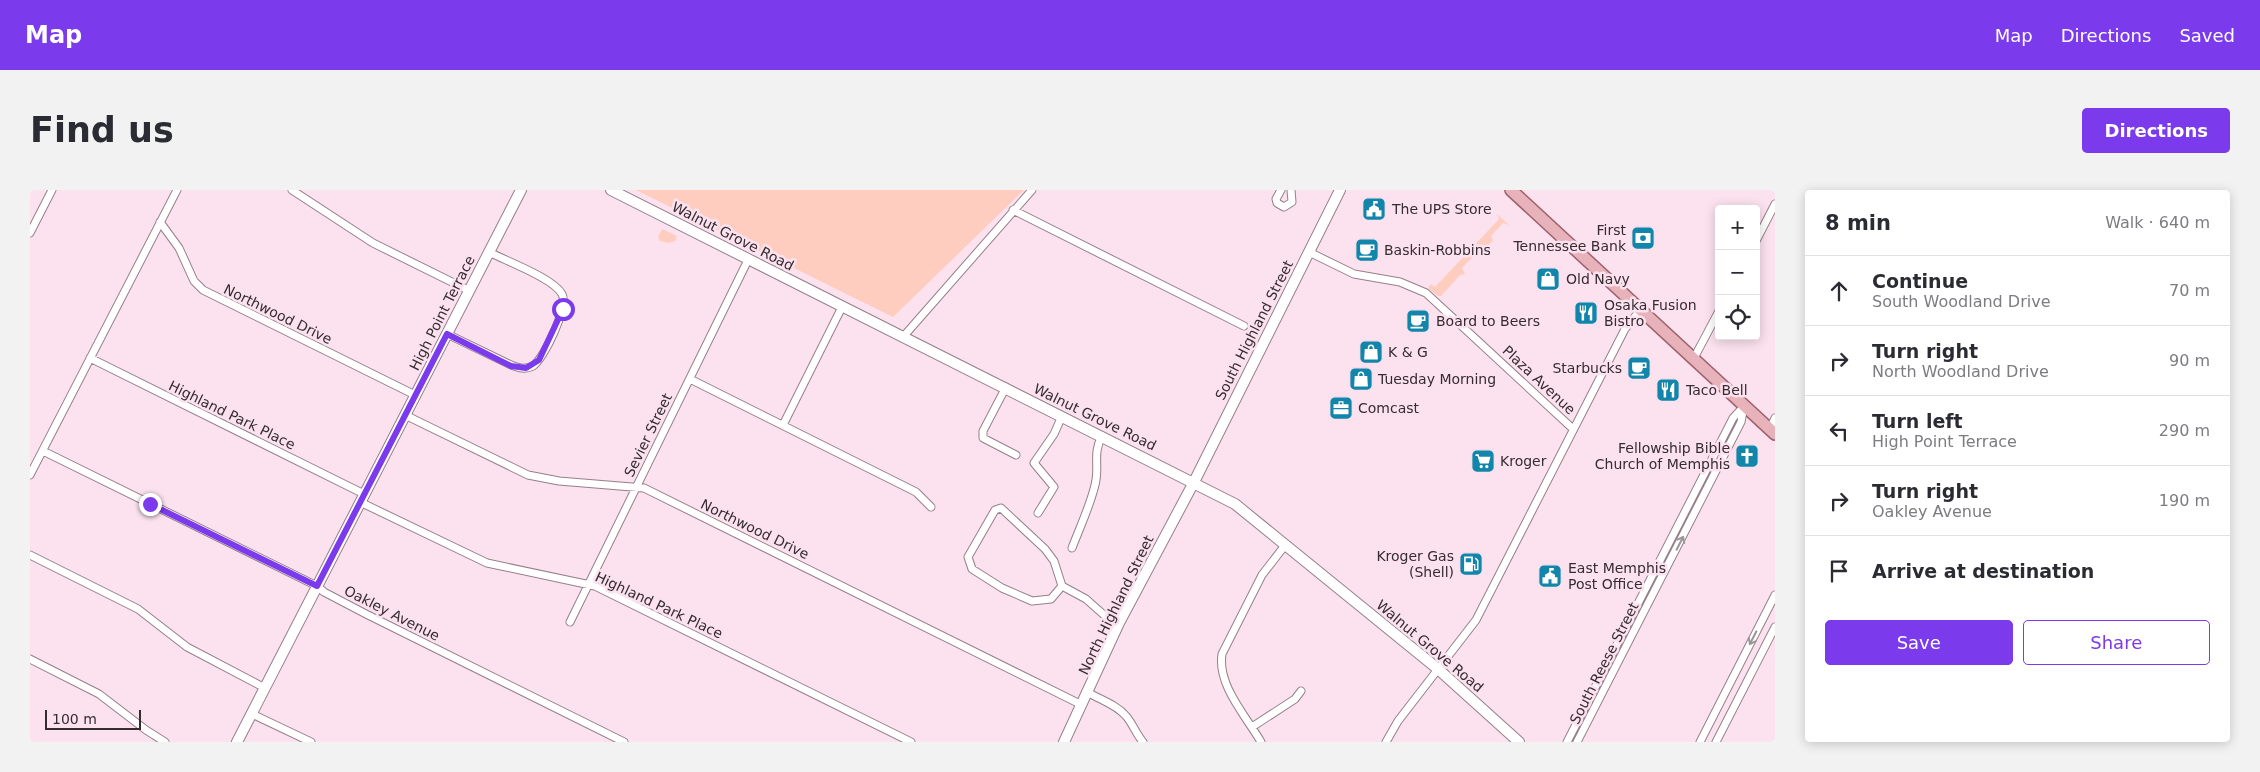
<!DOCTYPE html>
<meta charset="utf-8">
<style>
body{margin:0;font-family:"DejaVu Sans",sans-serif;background:#f2f2f3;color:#2b2b33}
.controls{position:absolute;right:15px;top:15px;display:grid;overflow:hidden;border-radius:5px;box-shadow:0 2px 12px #0003}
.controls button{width:45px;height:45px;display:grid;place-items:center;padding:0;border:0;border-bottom:1px solid #e1e1e2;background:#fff;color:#2b2b33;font:25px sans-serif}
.scale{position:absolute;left:15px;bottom:12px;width:96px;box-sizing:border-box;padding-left:5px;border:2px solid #352c30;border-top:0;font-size:14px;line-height:18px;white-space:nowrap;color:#352c30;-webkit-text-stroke:4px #fbe2ee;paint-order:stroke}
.stop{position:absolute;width:15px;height:15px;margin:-11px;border:4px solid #7c3aed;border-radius:50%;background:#fff}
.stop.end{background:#7c3aed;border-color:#fff;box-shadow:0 1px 5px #0008}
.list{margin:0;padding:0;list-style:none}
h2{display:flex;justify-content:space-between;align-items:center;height:65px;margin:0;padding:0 20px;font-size:21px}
h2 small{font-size:16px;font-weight:400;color:#7c7c81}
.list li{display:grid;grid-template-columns:32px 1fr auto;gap:15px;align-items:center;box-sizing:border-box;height:70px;padding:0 20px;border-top:1px solid #e1e1e2}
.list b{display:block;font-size:19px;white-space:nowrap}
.list p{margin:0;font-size:16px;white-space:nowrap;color:#7c7c81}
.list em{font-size:16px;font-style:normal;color:#7c7c81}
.actions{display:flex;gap:10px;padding:15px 20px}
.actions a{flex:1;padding:11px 0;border:1px solid #7c3aed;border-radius:5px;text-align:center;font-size:18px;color:#7c3aed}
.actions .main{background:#7c3aed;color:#fff}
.icon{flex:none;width:28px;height:28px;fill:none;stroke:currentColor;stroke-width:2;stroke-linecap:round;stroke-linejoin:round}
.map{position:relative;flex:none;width:1745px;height:552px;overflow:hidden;border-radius:5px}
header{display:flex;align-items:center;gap:30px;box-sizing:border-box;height:70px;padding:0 25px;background:#7c3aed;color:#fff}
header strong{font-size:24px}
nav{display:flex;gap:28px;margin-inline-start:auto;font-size:18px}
.intro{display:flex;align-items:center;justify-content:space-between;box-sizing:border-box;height:120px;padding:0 30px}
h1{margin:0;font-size:35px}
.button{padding:12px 22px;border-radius:5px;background:#7c3aed;color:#fff;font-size:18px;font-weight:700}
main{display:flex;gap:30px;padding:0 30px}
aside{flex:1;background:#fff;border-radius:5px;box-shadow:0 2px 12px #0003}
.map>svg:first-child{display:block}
</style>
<header>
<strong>Map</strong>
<nav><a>Map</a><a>Directions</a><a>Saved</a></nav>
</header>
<div class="intro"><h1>Find us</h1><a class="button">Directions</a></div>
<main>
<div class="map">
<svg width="1745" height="552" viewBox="0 0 1745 552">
<rect width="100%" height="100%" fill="#fbe2ee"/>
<path fill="#ffcdc0" d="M606,0H994L863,127Z
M1467,24L1479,35L1473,33L1461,46L1463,51L1457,56L1454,55L1432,78L1435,84L1430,85L1411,106H1408L1399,99V96L1401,94L1405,97L1469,29Z
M632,39L647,46L645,51L638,53L630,51L628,47Z"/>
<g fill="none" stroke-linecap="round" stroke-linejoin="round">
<g stroke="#967f8a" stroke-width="9">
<path id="street" d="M262,0L343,53L440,101
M1251,0L1246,9L1247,13L1254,17L1262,12L1261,0
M983,20L1214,136
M130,32L149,58L164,91L173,100L385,205
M0,43L22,0
M1726,51L1745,14
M1279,62L1324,84L1370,92L1396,103L1542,238
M417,144L481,175C489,178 495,180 503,176C514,169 539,116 532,104C523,88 476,71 459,62
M873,147L1002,0
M60,168L334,304
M1664,168L1689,121
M660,189L886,302L901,317
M976,197L953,241V248L986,265
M375,225L498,285L529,291L614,298L1052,515
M753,235L812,117
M1740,239L1745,228
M13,261L287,396L294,402L336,424L594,552
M0,285L147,0
M330,312L457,373L565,396L881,552
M971,318L1015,359L1024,371L1032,396L1021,409L1002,411L972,398L942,379L938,367L965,320Z
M1008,323L1024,297L1004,273L1024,244L1032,226
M1042,358C1050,337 1060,316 1065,295C1070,276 1062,264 1072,246
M0,365L108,419L157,457L235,498
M1032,396L1056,409L1074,425L1089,433
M540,432L718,70
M0,469L69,504L116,540L135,552
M1059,503C1071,510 1087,515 1096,526C1103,534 1106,544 1113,552
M222,524L281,552
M1222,537L1265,509L1271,501
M1231,552C1216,526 1187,495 1192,464L1232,385L1256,354
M1356,552L1368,531L1446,430L1595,139L1611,119
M1537,552L1703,228L1714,216
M1547,552L1711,232L1714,216
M1670,552L1745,405
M1686,552L1745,437"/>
</g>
<g stroke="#967f8a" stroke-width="12">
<path id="secondary" d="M581,0L1205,314L1408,479L1489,552
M207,552L491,0
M1034,552L1089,433L1164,292L1310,0"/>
</g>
<g stroke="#9f616c" stroke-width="14">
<path id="primary" d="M1481,0L1745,244"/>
</g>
<use href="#street" stroke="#fff" stroke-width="7"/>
<use href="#secondary" stroke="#fff" stroke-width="10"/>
<use href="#primary" stroke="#e8b2ba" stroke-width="11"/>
</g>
<defs><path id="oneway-shaft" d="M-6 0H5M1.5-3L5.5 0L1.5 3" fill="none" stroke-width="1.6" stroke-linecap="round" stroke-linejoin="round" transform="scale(1.25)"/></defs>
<g stroke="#9a9698">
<use href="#oneway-shaft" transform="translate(1650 353) rotate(-63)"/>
<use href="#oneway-shaft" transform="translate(1723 448) rotate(117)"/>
</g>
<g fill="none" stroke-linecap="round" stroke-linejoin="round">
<path stroke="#7c3aed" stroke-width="6" d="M120,314L287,396L417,144L481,176L496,178L509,170L533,119"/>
</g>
<defs>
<g id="civic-square" transform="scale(1.25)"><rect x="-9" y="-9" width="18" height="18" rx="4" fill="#1285ab" stroke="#fbe2ee"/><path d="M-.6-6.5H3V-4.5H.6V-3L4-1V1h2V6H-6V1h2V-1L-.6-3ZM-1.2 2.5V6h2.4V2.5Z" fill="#fff"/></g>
<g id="bank-square" transform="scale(1.25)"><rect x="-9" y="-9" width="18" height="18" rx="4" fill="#1285ab" stroke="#fbe2ee"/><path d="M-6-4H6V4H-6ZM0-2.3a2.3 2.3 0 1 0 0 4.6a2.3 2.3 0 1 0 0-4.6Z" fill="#fff"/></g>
<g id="cafe-square" transform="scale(1.25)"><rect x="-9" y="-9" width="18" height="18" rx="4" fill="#1285ab" stroke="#fbe2ee"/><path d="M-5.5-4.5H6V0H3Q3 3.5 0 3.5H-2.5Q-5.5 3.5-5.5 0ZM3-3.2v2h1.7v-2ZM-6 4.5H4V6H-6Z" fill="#fff"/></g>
<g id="shop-square" transform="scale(1.25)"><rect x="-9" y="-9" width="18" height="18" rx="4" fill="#1285ab" stroke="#fbe2ee"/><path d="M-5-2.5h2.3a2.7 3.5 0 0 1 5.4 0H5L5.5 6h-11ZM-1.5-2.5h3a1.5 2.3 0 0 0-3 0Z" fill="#fff"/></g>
<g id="restaurant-square" transform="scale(1.25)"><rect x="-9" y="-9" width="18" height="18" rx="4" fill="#1285ab" stroke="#fbe2ee"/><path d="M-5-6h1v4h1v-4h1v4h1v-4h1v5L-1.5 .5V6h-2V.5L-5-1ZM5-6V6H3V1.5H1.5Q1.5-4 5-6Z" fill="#fff"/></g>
<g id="office-square" transform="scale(1.25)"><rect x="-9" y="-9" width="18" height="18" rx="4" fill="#1285ab" stroke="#fbe2ee"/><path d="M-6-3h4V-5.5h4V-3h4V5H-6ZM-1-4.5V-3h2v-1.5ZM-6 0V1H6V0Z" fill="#fff"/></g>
<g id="church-square" transform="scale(1.25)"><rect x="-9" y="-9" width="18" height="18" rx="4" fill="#1285ab" stroke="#fbe2ee"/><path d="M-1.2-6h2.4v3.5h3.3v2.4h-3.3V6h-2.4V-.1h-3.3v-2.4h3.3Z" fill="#fff"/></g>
<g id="supermarket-square" transform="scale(1.25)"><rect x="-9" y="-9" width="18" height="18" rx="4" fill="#1285ab" stroke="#fbe2ee"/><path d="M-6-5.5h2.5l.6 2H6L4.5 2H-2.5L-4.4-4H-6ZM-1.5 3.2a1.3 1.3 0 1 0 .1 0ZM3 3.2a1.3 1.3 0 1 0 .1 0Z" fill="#fff"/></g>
<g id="fuel-square" transform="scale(1.25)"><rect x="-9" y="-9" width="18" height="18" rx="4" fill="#1285ab" stroke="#fbe2ee"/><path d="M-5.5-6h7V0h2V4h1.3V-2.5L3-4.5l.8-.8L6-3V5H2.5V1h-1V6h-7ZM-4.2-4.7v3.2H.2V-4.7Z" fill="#fff"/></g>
</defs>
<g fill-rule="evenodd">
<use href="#civic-square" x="1344" y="19"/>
<use href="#bank-square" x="1613" y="48"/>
<use href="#cafe-square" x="1337" y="60"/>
<use href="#shop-square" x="1518" y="89"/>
<use href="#restaurant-square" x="1556" y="123"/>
<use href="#cafe-square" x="1388" y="131"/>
<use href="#shop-square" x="1341" y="162"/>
<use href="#cafe-square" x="1609" y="178"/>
<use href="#shop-square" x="1331" y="189"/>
<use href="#restaurant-square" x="1638" y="200"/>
<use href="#office-square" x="1311" y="218"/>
<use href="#church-square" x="1717" y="266"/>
<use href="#supermarket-square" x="1453" y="271"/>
<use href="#fuel-square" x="1441" y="374"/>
<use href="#civic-square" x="1520" y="386"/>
</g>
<g text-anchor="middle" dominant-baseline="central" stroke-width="5" stroke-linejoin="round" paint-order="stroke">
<g font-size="14" fill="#352c30" stroke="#fbe2ee" text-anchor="start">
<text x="1362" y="19">The UPS Store</text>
<text x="1596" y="40" text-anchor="end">First<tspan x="1596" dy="16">Tennessee Bank</tspan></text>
<text x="1354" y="60">Baskin-Robbins</text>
<text x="1536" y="89">Old Navy</text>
<text x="1574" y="115">Osaka Fusion<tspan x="1574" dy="16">Bistro</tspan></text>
<text x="1406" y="131">Board to Beers</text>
<text x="1358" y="162">K &amp; G</text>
<text x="1592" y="178" text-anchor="end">Starbucks</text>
<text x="1348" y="189">Tuesday Morning</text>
<text x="1656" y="200">Taco Bell</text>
<text x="1328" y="218">Comcast</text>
<text x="1700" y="258" text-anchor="end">Fellowship Bible<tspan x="1700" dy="16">Church of Memphis</tspan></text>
<text x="1470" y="271">Kroger</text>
<text x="1424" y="366" text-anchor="end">Kroger Gas<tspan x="1424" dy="16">(Shell)</tspan></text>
<text x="1538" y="378">East Memphis<tspan x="1538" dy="16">Post Office</tspan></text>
</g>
<g font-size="14" fill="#352c30" stroke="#fbe2ee">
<text transform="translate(703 46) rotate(27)">Walnut Grove Road</text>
<text transform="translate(412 123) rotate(-63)">High Point Terrace</text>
<text transform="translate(248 124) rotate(26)">Northwood Drive</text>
<text transform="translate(1224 140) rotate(-63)">South Highland Street</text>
<text transform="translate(1509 190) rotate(43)">Plaza Avenue</text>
<text transform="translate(202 225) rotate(26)">Highland Park Place</text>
<text transform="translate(1065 227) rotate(26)">Walnut Grove Road</text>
<text transform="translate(618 245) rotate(-64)">Sevier Street</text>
<text transform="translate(725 339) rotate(26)">Northwood Drive</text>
<text transform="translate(629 415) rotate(25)">Highland Park Place</text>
<text transform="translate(1086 415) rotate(-64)">North Highland Street</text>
<text transform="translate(362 423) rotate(27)">Oakley Avenue</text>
<text transform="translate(1400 456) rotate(40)">Walnut Grove Road</text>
<text transform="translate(1574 473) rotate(-63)">South Reese Street</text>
</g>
</g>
</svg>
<div class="controls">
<button>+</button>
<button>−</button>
<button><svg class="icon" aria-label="locate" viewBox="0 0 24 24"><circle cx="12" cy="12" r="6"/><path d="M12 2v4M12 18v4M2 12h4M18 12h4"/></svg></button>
</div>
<div class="scale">100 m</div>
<div class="stop" style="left:533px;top:119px"></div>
<div class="stop end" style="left:120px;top:314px"></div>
</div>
<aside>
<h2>8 min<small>Walk · 640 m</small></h2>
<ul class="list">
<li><svg class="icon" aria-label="ahead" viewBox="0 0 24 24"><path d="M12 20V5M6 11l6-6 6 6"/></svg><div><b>Continue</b><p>South Woodland Drive</p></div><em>70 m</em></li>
<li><svg class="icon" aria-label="right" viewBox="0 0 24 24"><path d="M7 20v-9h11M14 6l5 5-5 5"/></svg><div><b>Turn right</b><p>North Woodland Drive</p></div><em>90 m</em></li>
<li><svg class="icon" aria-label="left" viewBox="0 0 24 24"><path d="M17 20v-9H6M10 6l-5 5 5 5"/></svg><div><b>Turn left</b><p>High Point Terrace</p></div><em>290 m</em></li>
<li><svg class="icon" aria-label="right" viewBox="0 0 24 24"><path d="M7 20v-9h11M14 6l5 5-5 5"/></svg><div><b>Turn right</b><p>Oakley Avenue</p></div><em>190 m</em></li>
<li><svg class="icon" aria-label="arrive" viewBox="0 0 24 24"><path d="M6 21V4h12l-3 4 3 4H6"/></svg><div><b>Arrive at destination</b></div></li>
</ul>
<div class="actions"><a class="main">Save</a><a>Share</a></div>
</aside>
</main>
